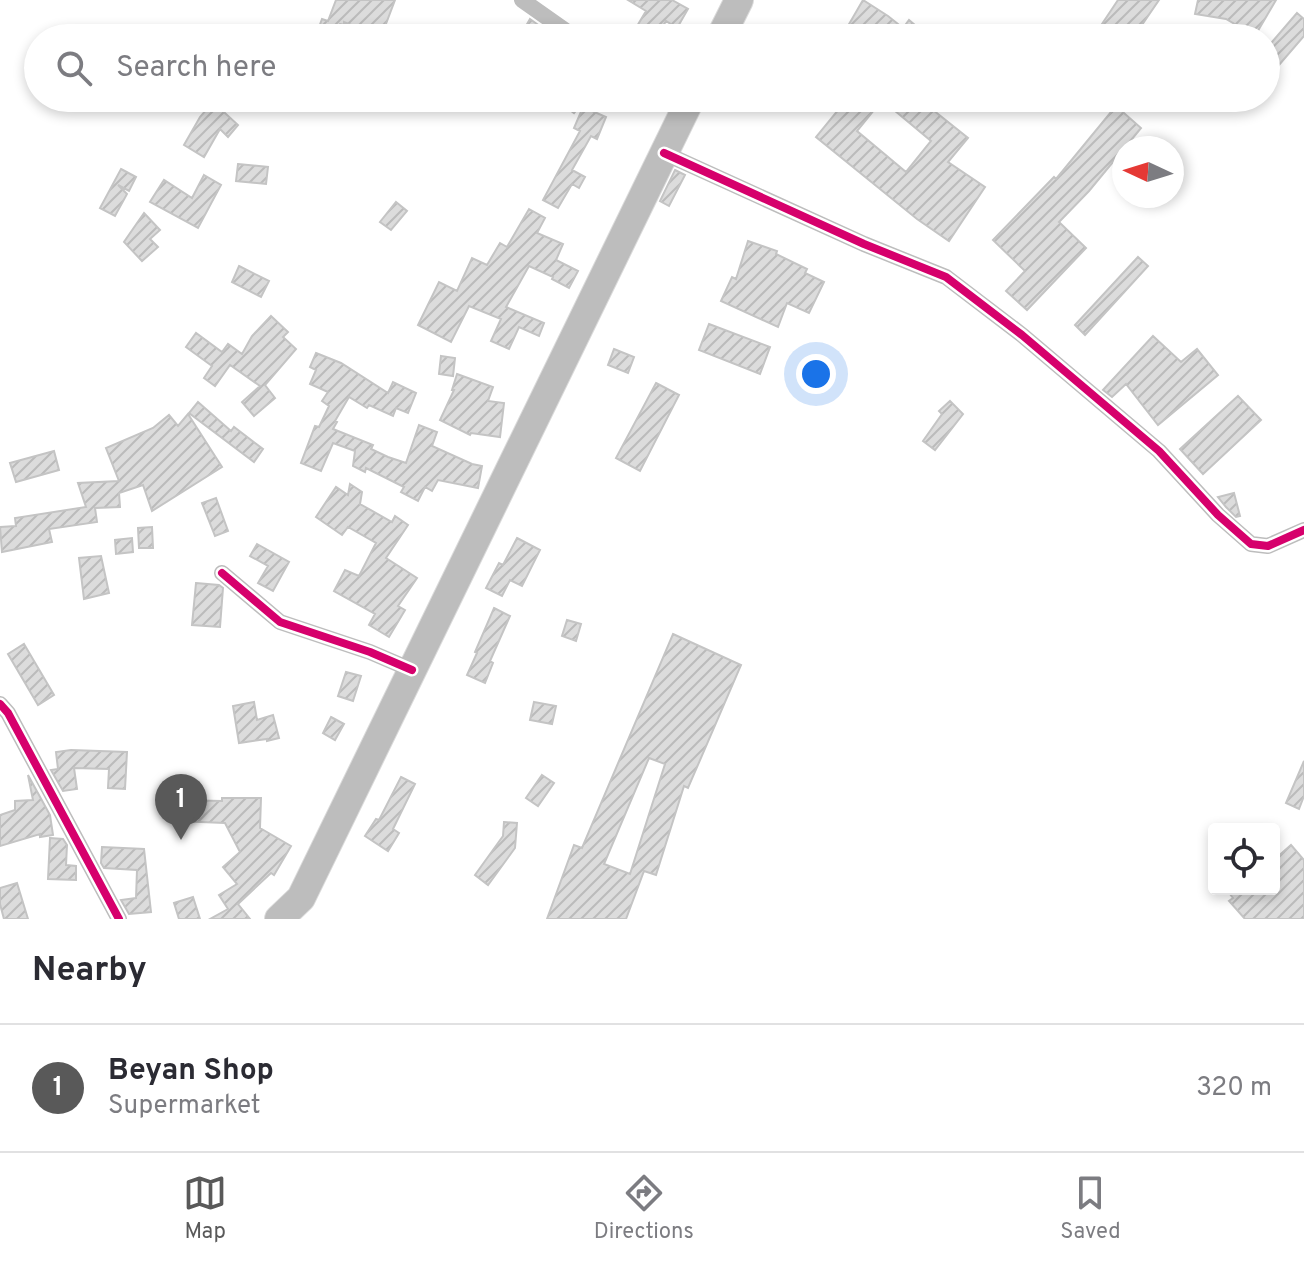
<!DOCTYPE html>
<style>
body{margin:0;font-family:Overpass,sans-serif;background:#f7f7f7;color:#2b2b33}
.controls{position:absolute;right:24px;bottom:24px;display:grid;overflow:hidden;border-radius:8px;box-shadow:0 4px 12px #0003}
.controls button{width:72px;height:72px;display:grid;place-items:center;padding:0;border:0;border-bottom:2px solid #e1e1e2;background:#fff;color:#2b2b33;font:40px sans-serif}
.compass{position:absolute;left:1112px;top:136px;width:72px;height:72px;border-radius:50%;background:#fff;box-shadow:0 4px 12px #0003;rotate:274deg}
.you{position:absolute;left:816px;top:374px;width:28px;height:28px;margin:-20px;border:6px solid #fff;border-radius:50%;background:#1a73e8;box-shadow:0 0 0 12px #1a73e833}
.badge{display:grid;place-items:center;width:52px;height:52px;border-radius:50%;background:#595959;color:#fff;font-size:26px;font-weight:700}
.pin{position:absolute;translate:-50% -66px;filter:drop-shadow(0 2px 4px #0008)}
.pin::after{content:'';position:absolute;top:42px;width:28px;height:24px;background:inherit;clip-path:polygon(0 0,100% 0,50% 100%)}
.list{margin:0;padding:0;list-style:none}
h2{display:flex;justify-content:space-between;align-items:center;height:104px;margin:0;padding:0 32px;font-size:34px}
h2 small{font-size:26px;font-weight:400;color:#7c7c81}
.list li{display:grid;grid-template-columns:52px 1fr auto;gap:24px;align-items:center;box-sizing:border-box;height:128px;padding:0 32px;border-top:2px solid #e1e1e2}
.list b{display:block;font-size:30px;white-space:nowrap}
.list p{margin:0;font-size:26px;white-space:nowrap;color:#7c7c81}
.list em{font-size:26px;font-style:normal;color:#7c7c81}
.icon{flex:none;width:44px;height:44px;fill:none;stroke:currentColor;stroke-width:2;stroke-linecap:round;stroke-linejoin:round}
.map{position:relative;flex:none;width:1304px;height:919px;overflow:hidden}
.search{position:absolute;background:#fff;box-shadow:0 4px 12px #0003;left:24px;right:24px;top:24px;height:88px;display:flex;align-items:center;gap:20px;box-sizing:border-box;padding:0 28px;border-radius:44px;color:#7c7c81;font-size:30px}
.sheet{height:232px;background:#fff}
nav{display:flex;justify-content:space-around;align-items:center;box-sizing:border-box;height:112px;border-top:2px solid #e1e1e2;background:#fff;font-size:22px;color:#7c7c81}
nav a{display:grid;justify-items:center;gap:4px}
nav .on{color:#595959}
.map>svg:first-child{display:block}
</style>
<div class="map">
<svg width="1304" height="919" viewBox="0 0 1304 919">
<defs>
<pattern id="building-hatch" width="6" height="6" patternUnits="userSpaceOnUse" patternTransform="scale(2)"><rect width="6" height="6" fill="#dcdcdc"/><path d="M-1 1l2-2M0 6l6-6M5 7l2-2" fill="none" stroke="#bbb"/></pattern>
</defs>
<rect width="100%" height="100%" fill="#fff"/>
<path fill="url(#building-hatch)" stroke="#c4c4c4" stroke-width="2" fill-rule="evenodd" d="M336,0H395L381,37L344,22V25L340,24L335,38H315L322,19L328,21Z
M628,0H672L688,9L677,28L666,21L656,38H630L646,11Z
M863,0L888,16L903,28L909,20L930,38H841Z
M1118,0H1159L1133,38H1123L1102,24Z
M1198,0H1276L1255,36L1226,19L1195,14Z
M1297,13L1304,19V36L1266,80V49Z
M530,19L548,32L545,38H519Z
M554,98H586L574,113Z
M848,98H918L968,138L948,162L985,187L949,241L917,219L816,137ZM882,100L931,141L906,172L857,131Z
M213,102L238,125L228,137L220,129L204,157L184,145L200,117Z
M1116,106L1141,128L1089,191L1059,222L1086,248L1027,310L1006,291L1025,271L993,240L1054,177L1056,179Z
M583,107L606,117L597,139L591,136L572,170L585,177L579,188L572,184L558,208L543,200L580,131L574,128Z
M238,164L268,167L266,184L236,181Z
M121,169L136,177L129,191L118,185L127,194L115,216L100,208Z
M675,170L685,175L669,206L660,201Z
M204,175L221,185L198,228L150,202L164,180L192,198Z
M396,202L407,211L391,230L380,222Z
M529,209L545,218L537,233L563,244L556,260L578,271L569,288L552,279L553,277L529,266L506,307L544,323L539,336L519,327L509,349L491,341L501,319L469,306L451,342L418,325L439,282L457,291L472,258L487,265L500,243L507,247Z
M144,213L160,230L150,239L158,247L142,261L124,242Z
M748,241L777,251L776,254L807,269L805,273L824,282L809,313L787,303L778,327L721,301L732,277L736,279Z
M1138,257L1148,266L1085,335L1075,325Z
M239,266L269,281L261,297L232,282Z
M271,316L288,332L283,337L296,349L265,385L275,398L254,416L242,402L260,386L230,365L215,386L204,378L212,366L186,347L196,333L222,352L228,344L242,354L252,336Z
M709,324L770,347L760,374L699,350Z
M1153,336L1181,362L1197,349L1218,375L1158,425L1126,384L1112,397L1103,390Z
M614,349L634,357L628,373L608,365Z
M316,353L341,363L388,393L393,382L416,393L408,413L396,408L393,416L369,405L367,408L349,397L335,421L337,422L333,429L373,445L371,449L388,457L406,463L419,425L437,432L432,446L472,464L482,466L478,488L438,480L432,491L425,487L418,501L401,492L404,487L366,468L365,472L353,466L355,451L333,443L321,471L301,463L315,426L319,427L329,406L322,401L328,392L310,384L316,370L310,367Z
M441,356L455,358L453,376L439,374Z
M457,374L493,387L488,401L504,403L500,437L471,433L470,435L440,420L454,390H452Z
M656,383L679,395L640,471L616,458Z
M1238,396L1261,420L1203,474L1180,449Z
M950,401L963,414L935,450L923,441L942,414L939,411Z
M198,402L231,431L234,427L263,449L254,462L189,413Z
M188,414L222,467L152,511L143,485L119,493L120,507L95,508L97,522L49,529L52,542L2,552L0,527L16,526L15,518L86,507L78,483L119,481L106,448L153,428L169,415L178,426Z
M54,451L59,470L16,482L10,463Z
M350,484L362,492L360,504L392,522L395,516L408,525L386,558L417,578L398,606L405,610L389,637L369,625L375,614L334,591L345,570L359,576L376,543L348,527L342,535L316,517L336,487L348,495Z
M1234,493L1240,516L1236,517L1226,507L1218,497Z
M216,498L228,531L215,536L202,503Z
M152,527L153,548H139L138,528Z
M132,538L133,552L116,554L115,540Z
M517,538L540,550L522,586L510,580L502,596L486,588L499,563L503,565Z
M257,544L289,562L273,591L258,583L268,566L250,556Z
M101,556L109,593L84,599L79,558Z
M196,583L219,585L223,588L220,627L192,625Z
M494,608L510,616L490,661L493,663L485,683L467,675L477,653L475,652Z
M567,620L581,624L576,641L562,636Z
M673,634L741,665L688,788L684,786L656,875L644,871L626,919H547L574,845L582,848ZM649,758L665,764L630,874L604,864Z
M24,644L54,695L38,705L8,654Z
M346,672L361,676L353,701L338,696Z
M254,702L257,720L273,715L279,738L267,741V739L239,743L233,706Z
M534,702L556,706L552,724L530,720Z
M331,717L344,724L335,740L323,733Z
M71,750L127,752L125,789L108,788L109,769L74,768L77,789L63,791L51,770L58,769L56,752Z
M1304,761V796L1299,809L1286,803Z
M28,775L50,815L53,835L40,837V834L0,846V815L15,810V801L33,800Z
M542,775L554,783L538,806L526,798Z
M401,777L415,784L393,829L399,833L388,851L365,836L376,819L379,820Z
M222,798H261L260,828L291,846L274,875L271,873L238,904L250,919H210L228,909L219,895L237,884L223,867L240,852L225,823L177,821L178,800L222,801Z
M504,822L517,823L515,848L488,885L475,875L503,836Z
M50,838L63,839L67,845L66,865L76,866V880L48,879Z
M1291,845L1304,860V919H1245L1229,901L1233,898L1226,889H1274V860Z
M102,847L144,849L151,912L129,914L121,900L136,898L137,870L104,868L101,863Z
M17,883L28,919H4L0,904V888Z
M193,897L200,919H179L174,903Z"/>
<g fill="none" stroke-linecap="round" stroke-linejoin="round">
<g stroke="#dbdbdb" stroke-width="30">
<path id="trunk" d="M720,38L739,0
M279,919L301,898L691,98"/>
</g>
<path stroke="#bdbdbd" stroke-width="16" d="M522,0L576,38
M662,98L684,113
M664,153L864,244L946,277L1022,335L1159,451L1218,515L1251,544L1268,546L1304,530
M222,573L280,622L370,652L412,670
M0,704L8,713L119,919"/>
<use href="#trunk" stroke="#bdbdbd" stroke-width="28"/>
<g stroke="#fff" stroke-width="13">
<path id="cycleway" d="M664,153L864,244L946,277L1022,335L1159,451L1218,515L1251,544L1268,546L1304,530
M222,573L280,622L370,652L412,670
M0,704L8,713L119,919"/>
</g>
<use href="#cycleway" stroke="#d6006c" stroke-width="8"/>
</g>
</svg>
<div class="controls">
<button><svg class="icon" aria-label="locate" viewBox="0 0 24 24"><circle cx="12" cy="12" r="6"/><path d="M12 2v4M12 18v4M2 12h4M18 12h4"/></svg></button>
</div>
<svg class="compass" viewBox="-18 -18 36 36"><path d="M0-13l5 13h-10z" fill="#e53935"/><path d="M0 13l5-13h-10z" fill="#7c7c81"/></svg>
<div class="you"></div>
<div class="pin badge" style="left:181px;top:840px">1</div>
<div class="search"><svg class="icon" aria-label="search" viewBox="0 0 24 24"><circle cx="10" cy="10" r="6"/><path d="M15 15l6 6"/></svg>Search here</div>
</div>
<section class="sheet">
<h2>Nearby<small></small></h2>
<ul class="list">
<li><span class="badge">1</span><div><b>Beyan Shop</b><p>Supermarket</p></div><em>320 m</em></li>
</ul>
</section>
<nav>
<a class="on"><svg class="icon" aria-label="map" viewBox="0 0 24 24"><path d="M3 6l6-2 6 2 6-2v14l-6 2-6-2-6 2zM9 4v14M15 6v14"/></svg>Map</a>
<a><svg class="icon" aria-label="directions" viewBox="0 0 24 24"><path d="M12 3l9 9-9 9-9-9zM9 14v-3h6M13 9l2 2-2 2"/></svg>Directions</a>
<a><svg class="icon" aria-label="saved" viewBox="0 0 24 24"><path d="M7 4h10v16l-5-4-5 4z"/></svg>Saved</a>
</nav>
